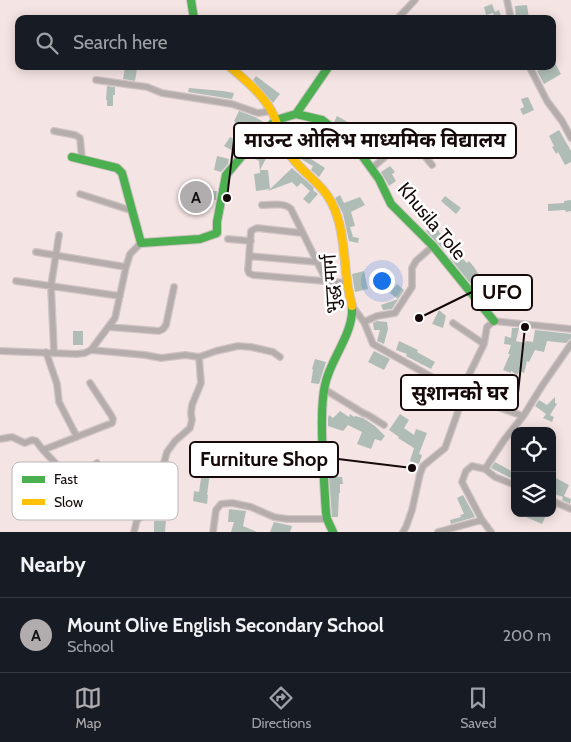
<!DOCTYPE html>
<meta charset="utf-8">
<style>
body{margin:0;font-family:Cabin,"Noto Sans Devanagari",sans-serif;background:#20242c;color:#f1f3f6}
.controls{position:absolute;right:15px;bottom:15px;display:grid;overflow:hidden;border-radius:10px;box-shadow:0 2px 12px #0003}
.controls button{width:45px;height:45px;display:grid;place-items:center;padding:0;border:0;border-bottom:1px solid #363941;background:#171b24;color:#f1f3f6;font:25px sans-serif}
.you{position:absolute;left:381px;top:280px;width:18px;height:18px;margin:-12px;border:4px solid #fff;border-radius:50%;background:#1a73e8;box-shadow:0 0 0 8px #1a73e833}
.badge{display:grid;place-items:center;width:32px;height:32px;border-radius:50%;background:#b1acae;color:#111;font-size:16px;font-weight:700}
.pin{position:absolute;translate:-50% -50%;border:2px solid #fff;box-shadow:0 1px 5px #0006}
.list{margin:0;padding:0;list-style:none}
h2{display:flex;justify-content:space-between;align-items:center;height:65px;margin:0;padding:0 20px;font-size:21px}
h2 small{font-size:16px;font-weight:400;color:#9ea1a6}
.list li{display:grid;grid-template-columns:32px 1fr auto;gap:15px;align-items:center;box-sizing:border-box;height:75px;padding:0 20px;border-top:1px solid #363941}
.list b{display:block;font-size:19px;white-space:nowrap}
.list p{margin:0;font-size:16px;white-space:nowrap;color:#9ea1a6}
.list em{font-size:16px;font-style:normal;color:#9ea1a6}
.icon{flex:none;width:28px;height:28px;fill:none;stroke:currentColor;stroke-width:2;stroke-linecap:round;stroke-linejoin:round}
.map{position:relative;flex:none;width:571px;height:532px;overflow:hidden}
.search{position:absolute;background:#171b24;box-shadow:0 2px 12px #0003;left:15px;right:15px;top:15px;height:55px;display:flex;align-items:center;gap:12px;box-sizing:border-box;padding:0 18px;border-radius:10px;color:#9ea1a6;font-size:19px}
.sheet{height:140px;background:#171b24}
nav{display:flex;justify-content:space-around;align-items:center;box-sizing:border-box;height:70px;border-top:1px solid #363941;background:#171b24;font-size:14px;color:#9ea1a6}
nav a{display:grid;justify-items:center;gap:2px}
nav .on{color:#b1acae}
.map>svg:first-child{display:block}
</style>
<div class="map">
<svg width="571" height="532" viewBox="0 0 571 532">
<rect width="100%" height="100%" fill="#f5e4e4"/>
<path fill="#b0bdb6" d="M492,4L495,12L499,10L502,19H495L493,13L486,15L484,7Z
M527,5L529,19H516L515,6Z
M552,58L561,74L544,84L537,71L546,66H552Z
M125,67L137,69L135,81L123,79Z
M256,76L280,94L273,103L253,80Z
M107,86L115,87V95H113V106H107V100H106Z
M189,88L223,91L234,93L232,99L188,92Z
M528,97L534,110L523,115L520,109L524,107L521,99Z
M239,111L255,117L265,123L254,134L251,131L257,123L238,125L234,121Z
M337,116L346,121L356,129L352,134L334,122Z
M559,130L571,151V162L565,165L558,152L556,154L552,147L554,146L549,136Z
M230,137L240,142L235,152L224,146Z
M293,138L302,144L305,139L310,142L307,147L315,152L311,159L325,168L319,177L311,170L313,166L299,158L297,155L290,143Z
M256,148L263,152L265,149L270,151L260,170H268L270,189L256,191L254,174L260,173L259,161L249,156Z
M217,156L229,159L228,164L221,172L214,170Z
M390,166L395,172L392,174L396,181L389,186L381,172Z
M292,168L310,184L314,188L313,190L318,194L309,204L303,199L310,191L301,183L297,187L292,182L268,191Z
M202,186L212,187V191H217L216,200L201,198Z
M340,195L344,203L360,197L365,205L351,212L355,226L350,227L353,237L359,238L358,243L349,241L343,214L335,198Z
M445,196L461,208L456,214L441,201Z
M571,200V211L566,212L565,210L548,211V204L564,203V201Z
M431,224L439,231V232L445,238L444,239L450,244L444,250L426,231Z
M457,253L467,263L469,261L474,267L484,283L479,286L482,290L488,285L491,288L485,293L487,296L483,299L450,258Z
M364,271L368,289L355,292L352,274Z
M397,284L404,290L392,309L383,310L381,305L398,299L390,293Z
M439,310L446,316L443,328L432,324Z
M377,321L387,322L388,329L384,344L377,341L380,330H374L373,323Z
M512,328H519L516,341L525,343L526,341L533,342L535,330L571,334V339L569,340L566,343L547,341L544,352L535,350L529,362L527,361L524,373L520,371L517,375L511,371V373L503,370L510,354H508L511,345L504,344L505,336L511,338Z
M73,331H83V345H73Z
M399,341L418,350L417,352L435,362L431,369L406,356L407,354L396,350Z
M374,351L390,359L384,370L368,362Z
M315,359L326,362L319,384L311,383L313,370L312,369Z
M555,397V403L557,404L550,415L554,417L552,422L543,418L546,414L535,406L539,400L547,405Z
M340,411L349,417L350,414L354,417L355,416L363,418L375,426L385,436L381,441L375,439L371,449L357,444L362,432L348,425L343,431L328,426V418L329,415L333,418Z
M400,414L409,420L404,428L414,435L416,429L427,433L419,454L422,455L419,464L410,461L414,448L398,438L399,437L389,430Z
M192,455L212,458L207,495H208L207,504L193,501L194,491L199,492L203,464L191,462Z
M495,462L515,473V480L491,468Z
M552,476L569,485L564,496L571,499L570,504L562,500L563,497L552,493Z
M329,477H342L343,484H340V493H339L338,517H332Z
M463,495L475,517L451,524L450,520L461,517L460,515L464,514L457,498Z
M229,509L246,511L243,526L257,532H231L234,522H228Z
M517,513H547L542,524Z
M154,521H166L165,532H154Z
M274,522L292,526L290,532H270Z"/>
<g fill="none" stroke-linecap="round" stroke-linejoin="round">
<g stroke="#cfc3c3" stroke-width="8">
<path id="street" d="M507,0L511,19
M397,19L415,0
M529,66L547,101L562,121L571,138
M96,80L147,87L162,93L232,104L258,113L272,111
M54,131L75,135L80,138L82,159
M355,146L368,134
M371,169L407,138H410L432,165
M80,194L133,211
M262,205C271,205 284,202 291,209L327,282
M302,233L257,228L251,231L248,270L249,273L253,275L347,283
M228,239L251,241
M36,252L126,267
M249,256L317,262
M16,281L120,296
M352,306L364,322L373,344L462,394L520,415L522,417
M364,322L377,316L395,313L397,310L412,287V268L416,261L433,246
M453,323L484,344
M109,327L159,331L163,329L166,325L174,287
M91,350L145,355L161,358L185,355L199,357L216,351L238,346L251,347L273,352L280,357
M0,351L77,354L85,353L91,350L115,318L126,267L130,254L141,243
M46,352L57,384L59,402L77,437
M54,352L51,286L59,235
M324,389L363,413L368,415L384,425
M0,439L12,437L25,443L32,440L36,441L43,450L75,484
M43,450L112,423L113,419L111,415L90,383
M485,469L504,440L524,415L542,386L571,344
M71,480L97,463
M552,501L571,509
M482,520L491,532
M134,532L137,520L148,512L153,502L167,452L175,441L190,428L192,420L191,414L192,405L201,383L199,357
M213,532L216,510L221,504L232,503L251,507L274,517L287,519H327
M403,532L406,527L412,510L420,474L423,466L445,448L460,406L466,381L484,344L487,327L494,321L571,329
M438,532L482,520L462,482L466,471L472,466L485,469L495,477L515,485"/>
</g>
<g stroke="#cfc3c3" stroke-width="10">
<path id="fast" d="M191,0L194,19
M296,114L322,120L355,146L379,179L391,204L433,246L494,321
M72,157L117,168L122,173L141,243L200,239L217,233V222L226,175L251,145L276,120L296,114L329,66
M333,532L327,519L326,512C324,486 323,461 322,435C322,419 321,402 325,385C330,359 354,334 352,306"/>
</g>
<g stroke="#cfc3c3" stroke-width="10">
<path id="slow" d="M229,66C245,80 263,94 273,114C279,126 281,140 289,153C298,169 316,179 327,195C344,220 343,251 347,280C348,289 350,297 352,306"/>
</g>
<use href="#street" stroke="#b4adac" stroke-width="5.5"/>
<use href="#fast" stroke="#4caf50" stroke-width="8"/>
<use href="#slow" stroke="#ffc107" stroke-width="8"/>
</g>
<g text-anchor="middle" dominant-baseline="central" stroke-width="5" stroke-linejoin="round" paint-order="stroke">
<g font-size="19" fill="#150a09" stroke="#fff">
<text transform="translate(432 221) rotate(50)">Khusila Tole</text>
<text transform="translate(331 284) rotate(-94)">भुद्ध मार्ग</text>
</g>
</g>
<rect x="12" y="462" width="166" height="58" rx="8" fill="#fff" stroke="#b9b6b5" stroke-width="1"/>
<rect x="22" y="476" width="23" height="7" fill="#4caf50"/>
<rect x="22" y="499" width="23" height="6" fill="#ffc107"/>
<g font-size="14" fill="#150a09">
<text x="54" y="484">Fast</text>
<text x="54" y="507">Slow</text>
</g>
<path fill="none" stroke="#150a09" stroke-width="2" d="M227 198L234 140M419 318L472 292M525 327L518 393M412 468L338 459"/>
<g fill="#150a09" stroke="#fff" stroke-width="2">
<circle cx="227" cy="198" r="5"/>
<circle cx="419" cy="318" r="5"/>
<circle cx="525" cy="327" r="5"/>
<circle cx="412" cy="468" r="5"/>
</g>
<g fill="#fff" stroke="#150a09" stroke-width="2">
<rect x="234" y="123" width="282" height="35" rx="5"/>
<rect x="472" y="275" width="60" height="35" rx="5"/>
<rect x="401" y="375" width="117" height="35" rx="5"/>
<rect x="190" y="442" width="148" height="35" rx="5"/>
</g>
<g font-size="20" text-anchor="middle" font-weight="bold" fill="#150a09">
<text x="375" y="147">माउन्ट ओलिभ माध्यमिक विद्यालय</text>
<text x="502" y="299">UFO</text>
<text x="460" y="400">सुशानको घर</text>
<text x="264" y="466">Furniture Shop</text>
</g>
</svg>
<div class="controls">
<button><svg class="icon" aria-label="locate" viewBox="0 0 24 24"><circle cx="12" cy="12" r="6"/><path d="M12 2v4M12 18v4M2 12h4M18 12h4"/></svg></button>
<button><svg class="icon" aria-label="layers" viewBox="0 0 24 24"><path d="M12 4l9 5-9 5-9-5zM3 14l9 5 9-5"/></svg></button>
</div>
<div class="you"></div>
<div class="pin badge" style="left:196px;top:197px">A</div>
<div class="search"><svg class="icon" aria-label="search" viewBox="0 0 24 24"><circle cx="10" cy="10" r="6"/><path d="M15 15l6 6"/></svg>Search here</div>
</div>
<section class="sheet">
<h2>Nearby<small></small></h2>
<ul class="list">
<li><span class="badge">A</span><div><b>Mount Olive English Secondary School</b><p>School</p></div><em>200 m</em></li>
</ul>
</section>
<nav>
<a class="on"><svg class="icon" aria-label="map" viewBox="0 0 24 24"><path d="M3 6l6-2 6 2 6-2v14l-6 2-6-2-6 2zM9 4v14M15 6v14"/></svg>Map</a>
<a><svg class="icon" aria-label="directions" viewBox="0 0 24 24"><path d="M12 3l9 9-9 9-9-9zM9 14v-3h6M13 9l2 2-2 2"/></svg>Directions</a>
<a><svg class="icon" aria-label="saved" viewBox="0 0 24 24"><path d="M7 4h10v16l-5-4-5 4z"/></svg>Saved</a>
</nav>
